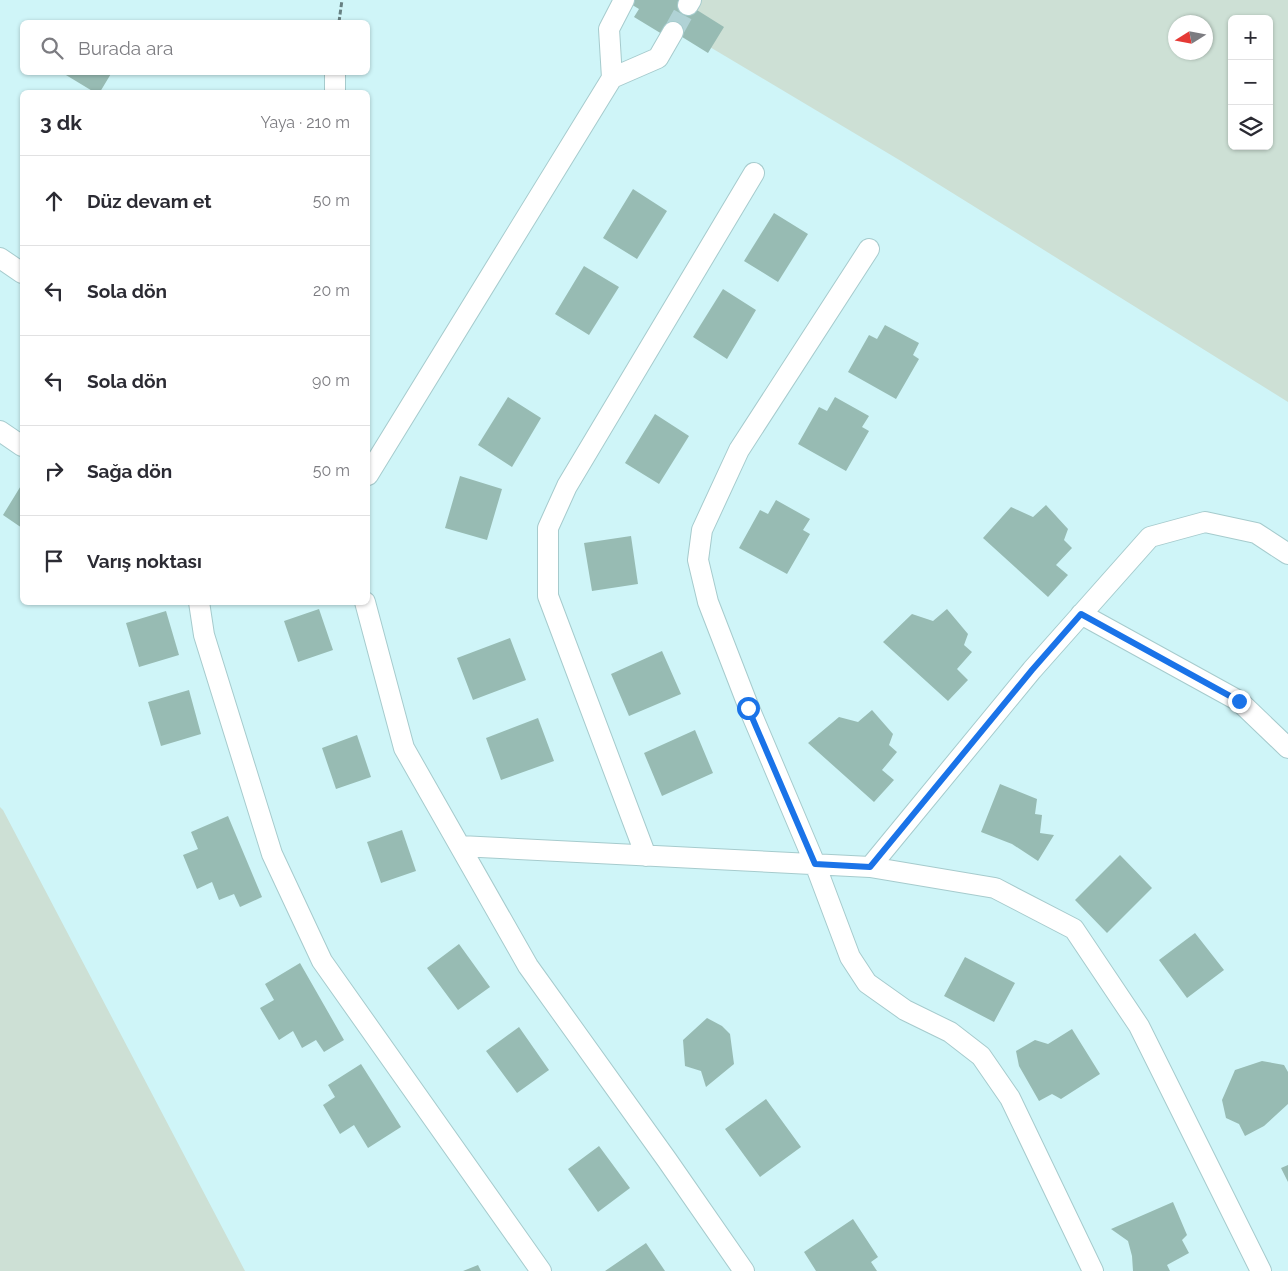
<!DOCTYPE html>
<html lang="tr">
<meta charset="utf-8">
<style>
body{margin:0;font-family:Raleway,sans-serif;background:#f2f2f3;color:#2b2b33}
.controls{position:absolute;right:15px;top:15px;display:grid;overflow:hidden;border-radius:8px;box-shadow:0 1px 4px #0004}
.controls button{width:45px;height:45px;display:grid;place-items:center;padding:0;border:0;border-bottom:1px solid #e1e1e2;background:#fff;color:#2b2b33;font:25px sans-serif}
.compass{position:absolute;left:1168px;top:15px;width:45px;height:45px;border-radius:50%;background:#fff;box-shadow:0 1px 4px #0004;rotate:259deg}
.stop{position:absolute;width:15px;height:15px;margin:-11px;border:4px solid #1a73e8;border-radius:50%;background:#fff}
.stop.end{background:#1a73e8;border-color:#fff;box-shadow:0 1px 5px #0008}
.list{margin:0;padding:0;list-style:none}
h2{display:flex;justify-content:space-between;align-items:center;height:65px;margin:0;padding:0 20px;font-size:21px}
h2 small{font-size:16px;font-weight:400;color:#7c7c81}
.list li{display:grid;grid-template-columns:32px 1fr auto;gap:15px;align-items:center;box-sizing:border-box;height:90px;padding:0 20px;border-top:1px solid #e1e1e2}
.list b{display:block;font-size:19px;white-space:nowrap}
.list em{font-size:16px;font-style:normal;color:#7c7c81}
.icon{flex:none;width:28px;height:28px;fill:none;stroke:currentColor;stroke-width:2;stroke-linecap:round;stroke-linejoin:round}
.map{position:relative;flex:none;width:1288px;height:1271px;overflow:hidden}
.search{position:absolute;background:#fff;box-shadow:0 1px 4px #0004;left:20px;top:20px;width:350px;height:55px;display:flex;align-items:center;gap:12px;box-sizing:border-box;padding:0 18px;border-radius:8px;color:#7c7c81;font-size:19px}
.panel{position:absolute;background:#fff;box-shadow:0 1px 4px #0004;left:20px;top:90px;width:350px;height:515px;border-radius:8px}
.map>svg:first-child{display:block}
</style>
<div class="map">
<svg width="1288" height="1271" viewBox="0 0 1288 1271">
<rect width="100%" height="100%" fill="#cff5f8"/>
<path fill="#cde0d5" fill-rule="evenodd" d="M631,0H1288V402L901,161ZM1232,19H1269V146H1232ZM1176,22H1206V52H1176Z
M0,807L3,810L245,1271H0Z"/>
<path fill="#97bbb3" d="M624,0H681L724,27L708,53L666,27L662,34L634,17L639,9Z
M61,72H112L100,92H94Z
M633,189L667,211L637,259L603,238Z
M774,213L808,234L778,282L744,261Z
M584,266L619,287L589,335L555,314Z
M723,289L756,310L727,359L693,337Z
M885,325L919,343L913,355L919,359L896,399L848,372L869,335L877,339Z
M508,397L541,418L512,467L478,445Z
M835,397L869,416L862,427L869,431L846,471L798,444L819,407L827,411Z
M655,414L689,436L659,484L625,463Z
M460,476L502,489L487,540L445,528Z
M22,484V528L3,515Z
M776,500L810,519L803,530L810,534L787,574L739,548L760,510L768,514Z
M1046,505L1068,529L1064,540L1072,548L1056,565L1068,575L1048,597L983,538L1011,507L1033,517Z
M631,536L638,584L592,591L584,543Z
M319,609L333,650L298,662L284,621Z
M947,609L968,634L964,645L972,652L957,669L968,680L948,701L883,642L912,614L933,621Z
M166,611L179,655L139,667L126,623Z
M510,638L526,680L473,700L457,658Z
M662,651L681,694L629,716L611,674Z
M189,690L201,734L161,746L148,702Z
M872,710L893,734L889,745L897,752L882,770L894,780L874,802L808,743L839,717L858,722Z
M538,718L554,761L501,780L486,738Z
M695,730L713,773L662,796L644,753Z
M357,735L371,777L336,789L322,748Z
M1000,784L1037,799L1035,814L1042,815L1040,833L1054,835L1038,861L1012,844L981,832Z
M228,816L262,897L240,907L234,894L219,900L212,882L197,889L183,855L198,849L191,832Z
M402,830L416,871L381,883L367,842Z
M1120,855L1152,888L1107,933L1075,900Z
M1195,933L1224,970L1187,998L1159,960Z
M459,944L490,987L458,1010L427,968Z
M965,957L1015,983L994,1022L944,996Z
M300,963L344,1040L324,1052L316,1040L302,1048L293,1031L279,1040L260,1008L274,1000L265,984Z
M707,1018L722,1026L730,1034L734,1064L706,1087L701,1071L685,1066L683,1040Z
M519,1027L549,1070L517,1093L486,1051Z
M1072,1029L1100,1074L1061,1099L1052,1094L1039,1101L1019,1066L1016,1051L1035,1040L1048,1044Z
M1262,1061L1284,1065L1288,1072V1104L1264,1126L1245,1136L1239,1124L1226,1118L1222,1100L1235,1070Z
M361,1064L401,1127L368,1148L354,1125L340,1134L323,1105L335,1097L328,1085Z
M766,1099L801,1147L760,1177L725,1129Z
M599,1146L630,1188L598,1212L568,1169Z
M1288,1165V1182L1281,1168Z
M1173,1202L1187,1235L1182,1240L1189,1253L1167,1265L1170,1271H1133L1132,1256L1128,1241L1111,1229Z
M853,1219L878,1257L871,1262L877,1271H816L804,1252Z
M646,1243L665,1271H605Z
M478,1265L481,1271H463Z"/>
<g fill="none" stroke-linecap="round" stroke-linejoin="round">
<path stroke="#b0d2d5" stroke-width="20" stroke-dasharray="20 10" stroke-linecap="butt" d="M673,32L688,5"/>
<g stroke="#a6cbcd" stroke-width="22">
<path id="street" d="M688,5L691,0
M335,72V92
M612,78L658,58L673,32
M869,249L739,450L702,530L698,560L708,602L749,708L815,864L850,957L867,983L905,1010L950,1032L981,1056L1010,1098L1093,1271
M0,258L22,273
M0,431L22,446
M368,475L612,78L609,29L624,0
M199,602L204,635L272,854L322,961L541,1271
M365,602L404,748L528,966L667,1160L744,1271
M1081,614L1239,701L1288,748
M460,846L870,867L995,888L1074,929L1139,1026L1261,1271
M646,856L548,596V528L567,486L754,173
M870,867L1032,670L1150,537L1205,522L1256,533L1288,554"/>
</g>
<path stroke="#678082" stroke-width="3" stroke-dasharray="5 2.5" stroke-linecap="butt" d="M339,22L342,0"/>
<use href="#street" stroke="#fff" stroke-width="20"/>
</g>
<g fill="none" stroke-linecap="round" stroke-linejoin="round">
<path stroke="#1a73e8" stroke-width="6" d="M748,708L815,864L870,867L1032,670L1081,614L1239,701"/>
</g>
</svg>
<div class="controls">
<button>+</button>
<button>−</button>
<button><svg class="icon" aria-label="layers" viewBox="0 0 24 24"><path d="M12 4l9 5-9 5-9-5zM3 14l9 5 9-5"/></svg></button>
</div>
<svg class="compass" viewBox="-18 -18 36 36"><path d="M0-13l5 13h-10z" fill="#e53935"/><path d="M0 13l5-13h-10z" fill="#7c7c81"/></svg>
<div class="stop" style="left:748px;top:708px"></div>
<div class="stop end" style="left:1239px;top:701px"></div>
<div class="search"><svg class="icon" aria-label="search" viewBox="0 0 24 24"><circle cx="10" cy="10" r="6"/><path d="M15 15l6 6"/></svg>Burada ara</div>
<section class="panel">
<h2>3 dk<small>Yaya · 210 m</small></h2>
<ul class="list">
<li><svg class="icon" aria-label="ahead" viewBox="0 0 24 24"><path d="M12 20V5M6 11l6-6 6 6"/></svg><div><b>Düz devam et</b></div><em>50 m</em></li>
<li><svg class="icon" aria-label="left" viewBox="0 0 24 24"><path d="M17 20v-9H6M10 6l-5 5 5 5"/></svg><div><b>Sola dön</b></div><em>20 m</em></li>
<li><svg class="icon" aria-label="left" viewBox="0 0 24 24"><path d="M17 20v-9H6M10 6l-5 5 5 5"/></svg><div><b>Sola dön</b></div><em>90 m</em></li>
<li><svg class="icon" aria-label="right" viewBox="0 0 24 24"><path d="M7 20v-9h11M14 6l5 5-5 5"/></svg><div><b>Sağa dön</b></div><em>50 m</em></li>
<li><svg class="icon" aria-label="arrive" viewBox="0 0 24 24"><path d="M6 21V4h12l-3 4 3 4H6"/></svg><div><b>Varış noktası</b></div></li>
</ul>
</section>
</div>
